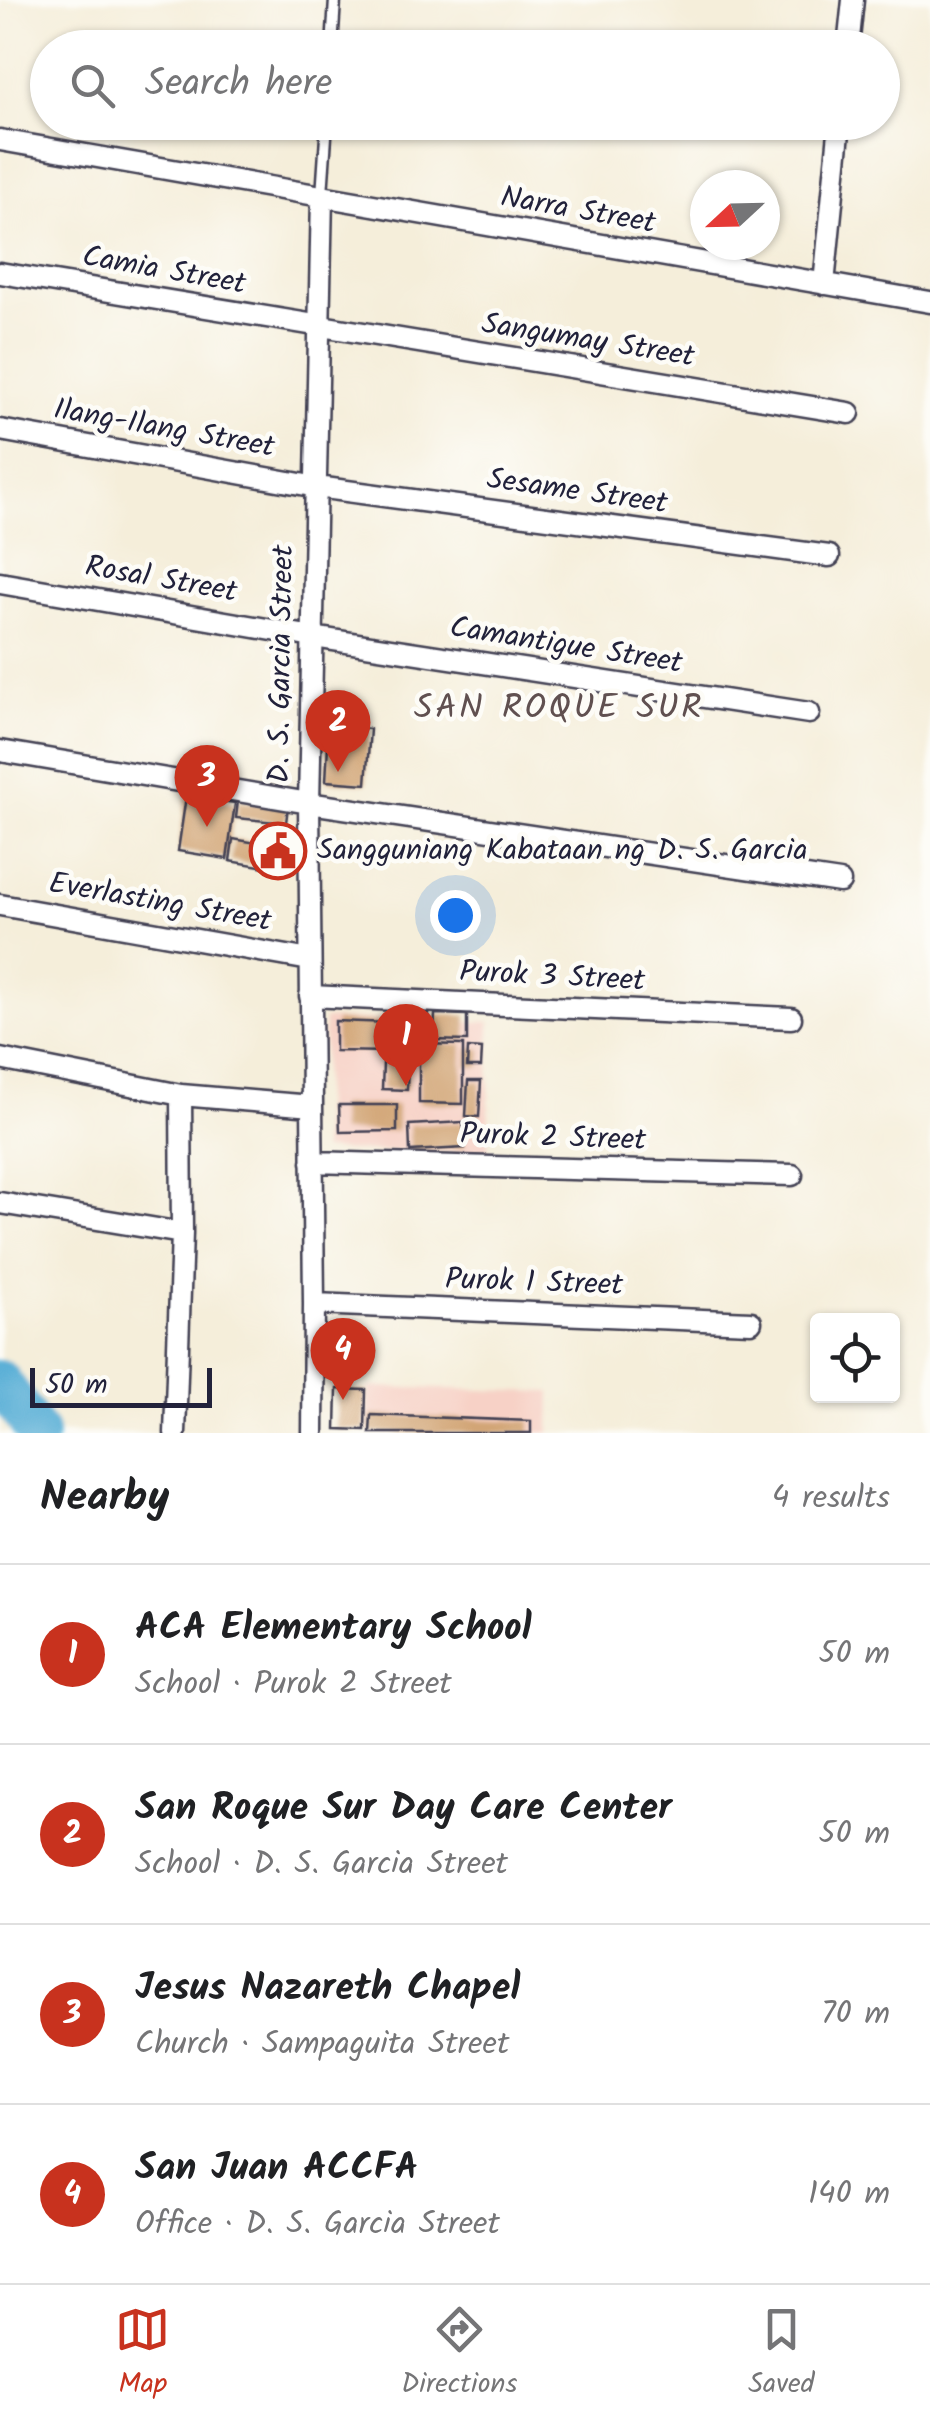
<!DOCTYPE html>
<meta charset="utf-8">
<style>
body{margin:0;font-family:Kalam,sans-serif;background:#f6f6f6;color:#202124}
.controls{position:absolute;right:30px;bottom:30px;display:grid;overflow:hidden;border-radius:10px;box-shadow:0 2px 8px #0004}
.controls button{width:90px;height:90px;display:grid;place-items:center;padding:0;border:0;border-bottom:2px solid #e0e0e0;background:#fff;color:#202124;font:50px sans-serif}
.compass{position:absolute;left:690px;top:170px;width:90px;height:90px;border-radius:50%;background:#fff;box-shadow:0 2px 8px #0004;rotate:248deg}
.scale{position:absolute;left:30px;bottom:25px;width:182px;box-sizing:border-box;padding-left:10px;border:5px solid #22223b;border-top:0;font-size:28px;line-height:35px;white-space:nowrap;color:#22223b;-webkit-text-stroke:8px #fdfcf7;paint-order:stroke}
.you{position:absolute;left:455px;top:915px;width:35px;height:35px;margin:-25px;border:8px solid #fff;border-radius:50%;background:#1a73e8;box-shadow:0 0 0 15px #1a73e833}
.badge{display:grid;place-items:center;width:65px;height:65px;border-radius:50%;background:#c8321e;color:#fff;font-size:32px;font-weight:700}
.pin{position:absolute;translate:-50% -82px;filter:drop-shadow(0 2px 5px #0008)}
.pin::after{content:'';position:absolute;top:52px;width:35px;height:30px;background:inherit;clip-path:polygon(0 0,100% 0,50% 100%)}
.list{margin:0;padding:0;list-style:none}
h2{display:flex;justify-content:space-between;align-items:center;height:130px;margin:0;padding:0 40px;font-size:42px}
h2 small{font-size:32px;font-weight:400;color:#757577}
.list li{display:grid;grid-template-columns:65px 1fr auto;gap:30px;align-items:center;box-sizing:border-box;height:180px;padding:0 40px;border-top:2px solid #e0e0e0}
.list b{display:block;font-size:38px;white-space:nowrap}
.list p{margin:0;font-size:32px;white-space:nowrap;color:#757577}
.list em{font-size:32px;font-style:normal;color:#757577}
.icon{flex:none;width:55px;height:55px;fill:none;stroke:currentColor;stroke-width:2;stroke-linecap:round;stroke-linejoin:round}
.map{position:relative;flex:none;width:930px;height:1433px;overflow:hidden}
.search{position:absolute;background:#fff;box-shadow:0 2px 8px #0004;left:30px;right:30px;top:30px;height:110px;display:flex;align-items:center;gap:25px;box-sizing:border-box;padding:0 35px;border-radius:55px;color:#757577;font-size:38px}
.sheet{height:850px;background:#fff}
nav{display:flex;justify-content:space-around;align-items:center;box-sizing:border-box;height:140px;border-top:2px solid #e0e0e0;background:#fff;font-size:28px;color:#757577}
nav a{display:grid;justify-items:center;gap:5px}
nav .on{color:#c8321e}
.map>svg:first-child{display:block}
</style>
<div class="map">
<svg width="930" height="1433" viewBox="0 0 930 1433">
<rect width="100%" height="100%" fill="#fdfcf7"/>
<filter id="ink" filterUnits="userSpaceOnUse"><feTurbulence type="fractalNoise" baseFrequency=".01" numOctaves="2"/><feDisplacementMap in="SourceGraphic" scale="20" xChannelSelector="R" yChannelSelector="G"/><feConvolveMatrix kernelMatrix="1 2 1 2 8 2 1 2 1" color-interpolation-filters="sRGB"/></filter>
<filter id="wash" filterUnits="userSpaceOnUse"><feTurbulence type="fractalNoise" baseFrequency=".0048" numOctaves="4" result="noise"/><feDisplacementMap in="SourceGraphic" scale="40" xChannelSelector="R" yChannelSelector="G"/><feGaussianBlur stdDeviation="2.25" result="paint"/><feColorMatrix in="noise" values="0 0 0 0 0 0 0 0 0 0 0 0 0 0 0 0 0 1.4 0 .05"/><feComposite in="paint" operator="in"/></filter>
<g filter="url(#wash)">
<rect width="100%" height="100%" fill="#f5eeda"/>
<path fill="#f7d1c6" d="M324,1019L490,1022L488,1154L322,1150Z
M369,1387L551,1392L550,1433H367Z"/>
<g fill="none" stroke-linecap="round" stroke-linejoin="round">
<path stroke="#5bb0d7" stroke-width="42" d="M0,1381L37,1433"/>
</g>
<g id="blocks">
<path fill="#d2a576" d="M329,726L370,729L366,784L326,781Z
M186,796L235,803L227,859L178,851Z
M238,801L288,806L286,823L236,818Z
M233,839L292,849L289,871L230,861Z
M400,1014H429V1042H400Z
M435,1014L467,1015V1041L434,1040Z
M335,1021L391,1023L390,1052L335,1051Z
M419,1044L463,1045V1104L419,1103Z
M468,1048L482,1049L481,1067H467Z
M383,1063L408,1064L407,1090L382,1089Z
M468,1081H481L479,1117L466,1116Z
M339,1105H397V1131L340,1132Z
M463,1122L465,1148L410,1151L409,1125Z
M337,1389L366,1390L365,1430L336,1429Z
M371,1415L531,1421V1433H370Z"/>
</g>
</g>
<g filter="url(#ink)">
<use href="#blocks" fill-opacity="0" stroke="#424153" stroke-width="2.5"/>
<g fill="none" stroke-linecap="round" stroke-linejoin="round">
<g stroke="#424153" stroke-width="15">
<path id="lane" d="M332,48L335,0
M322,195L327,122"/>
</g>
<g stroke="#424153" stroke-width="25">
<path id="street" d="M848,48L853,0
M0,140L930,302
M0,273L849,413
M824,284L840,122
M0,430L317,487L829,556
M0,583L313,637L809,713
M0,751L309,803L840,882
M0,905L310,960
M310,996L791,1018
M0,1059L181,1095L312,1106
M312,1162L792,1175
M0,1203L182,1233
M314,1304L751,1322
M175,1433L182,1233L181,1095
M313,1433L314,1304L309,803L322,196"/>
</g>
<use href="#lane" stroke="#fff" stroke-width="10"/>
<use href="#street" stroke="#fff" stroke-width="20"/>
</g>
</g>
<defs>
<g id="civic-ring" transform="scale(2.875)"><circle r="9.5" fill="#fdfcf7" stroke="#c8321e" stroke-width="1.5"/><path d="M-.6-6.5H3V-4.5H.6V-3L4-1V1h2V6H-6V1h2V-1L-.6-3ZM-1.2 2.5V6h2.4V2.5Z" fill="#c8321e"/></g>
</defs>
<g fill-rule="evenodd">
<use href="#civic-ring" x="278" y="851"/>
</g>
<g text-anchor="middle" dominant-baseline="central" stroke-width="9" stroke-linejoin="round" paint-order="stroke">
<g font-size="30" fill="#22223b" stroke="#fdfcf7">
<text transform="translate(578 211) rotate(10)">Narra Street</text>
<text transform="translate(164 271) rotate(10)">Camia Street</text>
<text transform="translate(588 341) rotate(9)">Sangumay Street</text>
<text transform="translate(164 429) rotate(10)">Ilang-Ilang Street</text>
<text transform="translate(577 492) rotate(8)">Sesame Street</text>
<text transform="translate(161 580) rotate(10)">Rosal Street</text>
<text transform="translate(566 646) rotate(9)">Camantigue Street</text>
<text transform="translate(282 664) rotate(-89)">D. S. Garcia Street</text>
<text transform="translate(160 903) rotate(10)">Everlasting Street</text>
<text transform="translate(552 977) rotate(3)">Purok 3 Street</text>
<text transform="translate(553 1138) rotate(2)">Purok 2 Street</text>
<text transform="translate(534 1283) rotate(2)">Purok 1 Street</text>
</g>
<g font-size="30" fill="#22223b" stroke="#fdfcf7" text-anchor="start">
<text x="317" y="851">Sangguniang Kabataan ng D. S. Garcia</text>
</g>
<g font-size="35" letter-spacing="2.5" fill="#605050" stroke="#fdfcf7">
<text x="559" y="709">SAN ROQUE SUR</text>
</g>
</g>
</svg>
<div class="controls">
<button><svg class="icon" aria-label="locate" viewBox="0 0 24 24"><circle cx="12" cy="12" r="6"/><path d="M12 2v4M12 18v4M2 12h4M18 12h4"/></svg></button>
</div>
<svg class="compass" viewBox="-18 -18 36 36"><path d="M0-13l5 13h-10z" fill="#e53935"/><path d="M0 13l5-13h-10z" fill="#757577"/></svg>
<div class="scale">50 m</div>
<div class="you"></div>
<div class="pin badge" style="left:406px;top:1086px">1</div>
<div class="pin badge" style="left:338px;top:772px">2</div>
<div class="pin badge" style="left:207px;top:827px">3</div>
<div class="pin badge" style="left:343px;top:1400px">4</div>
<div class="search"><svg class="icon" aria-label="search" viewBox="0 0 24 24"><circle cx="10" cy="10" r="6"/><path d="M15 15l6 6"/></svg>Search here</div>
</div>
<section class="sheet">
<h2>Nearby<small>4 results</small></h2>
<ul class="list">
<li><span class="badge">1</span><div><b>ACA Elementary School</b><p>School · Purok 2 Street</p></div><em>50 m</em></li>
<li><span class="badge">2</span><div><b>San Roque Sur Day Care Center</b><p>School · D. S. Garcia Street</p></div><em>50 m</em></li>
<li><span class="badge">3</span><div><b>Jesus Nazareth Chapel</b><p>Church · Sampaguita Street</p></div><em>70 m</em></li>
<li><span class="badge">4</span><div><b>San Juan ACCFA</b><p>Office · D. S. Garcia Street</p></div><em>140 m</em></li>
</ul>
</section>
<nav>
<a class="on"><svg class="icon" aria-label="map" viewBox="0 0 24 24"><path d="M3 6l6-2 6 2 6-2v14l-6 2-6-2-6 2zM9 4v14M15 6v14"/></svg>Map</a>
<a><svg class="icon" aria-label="directions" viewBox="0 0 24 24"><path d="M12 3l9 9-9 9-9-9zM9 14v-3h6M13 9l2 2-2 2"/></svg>Directions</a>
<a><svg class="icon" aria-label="saved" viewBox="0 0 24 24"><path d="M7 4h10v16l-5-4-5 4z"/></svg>Saved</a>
</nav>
